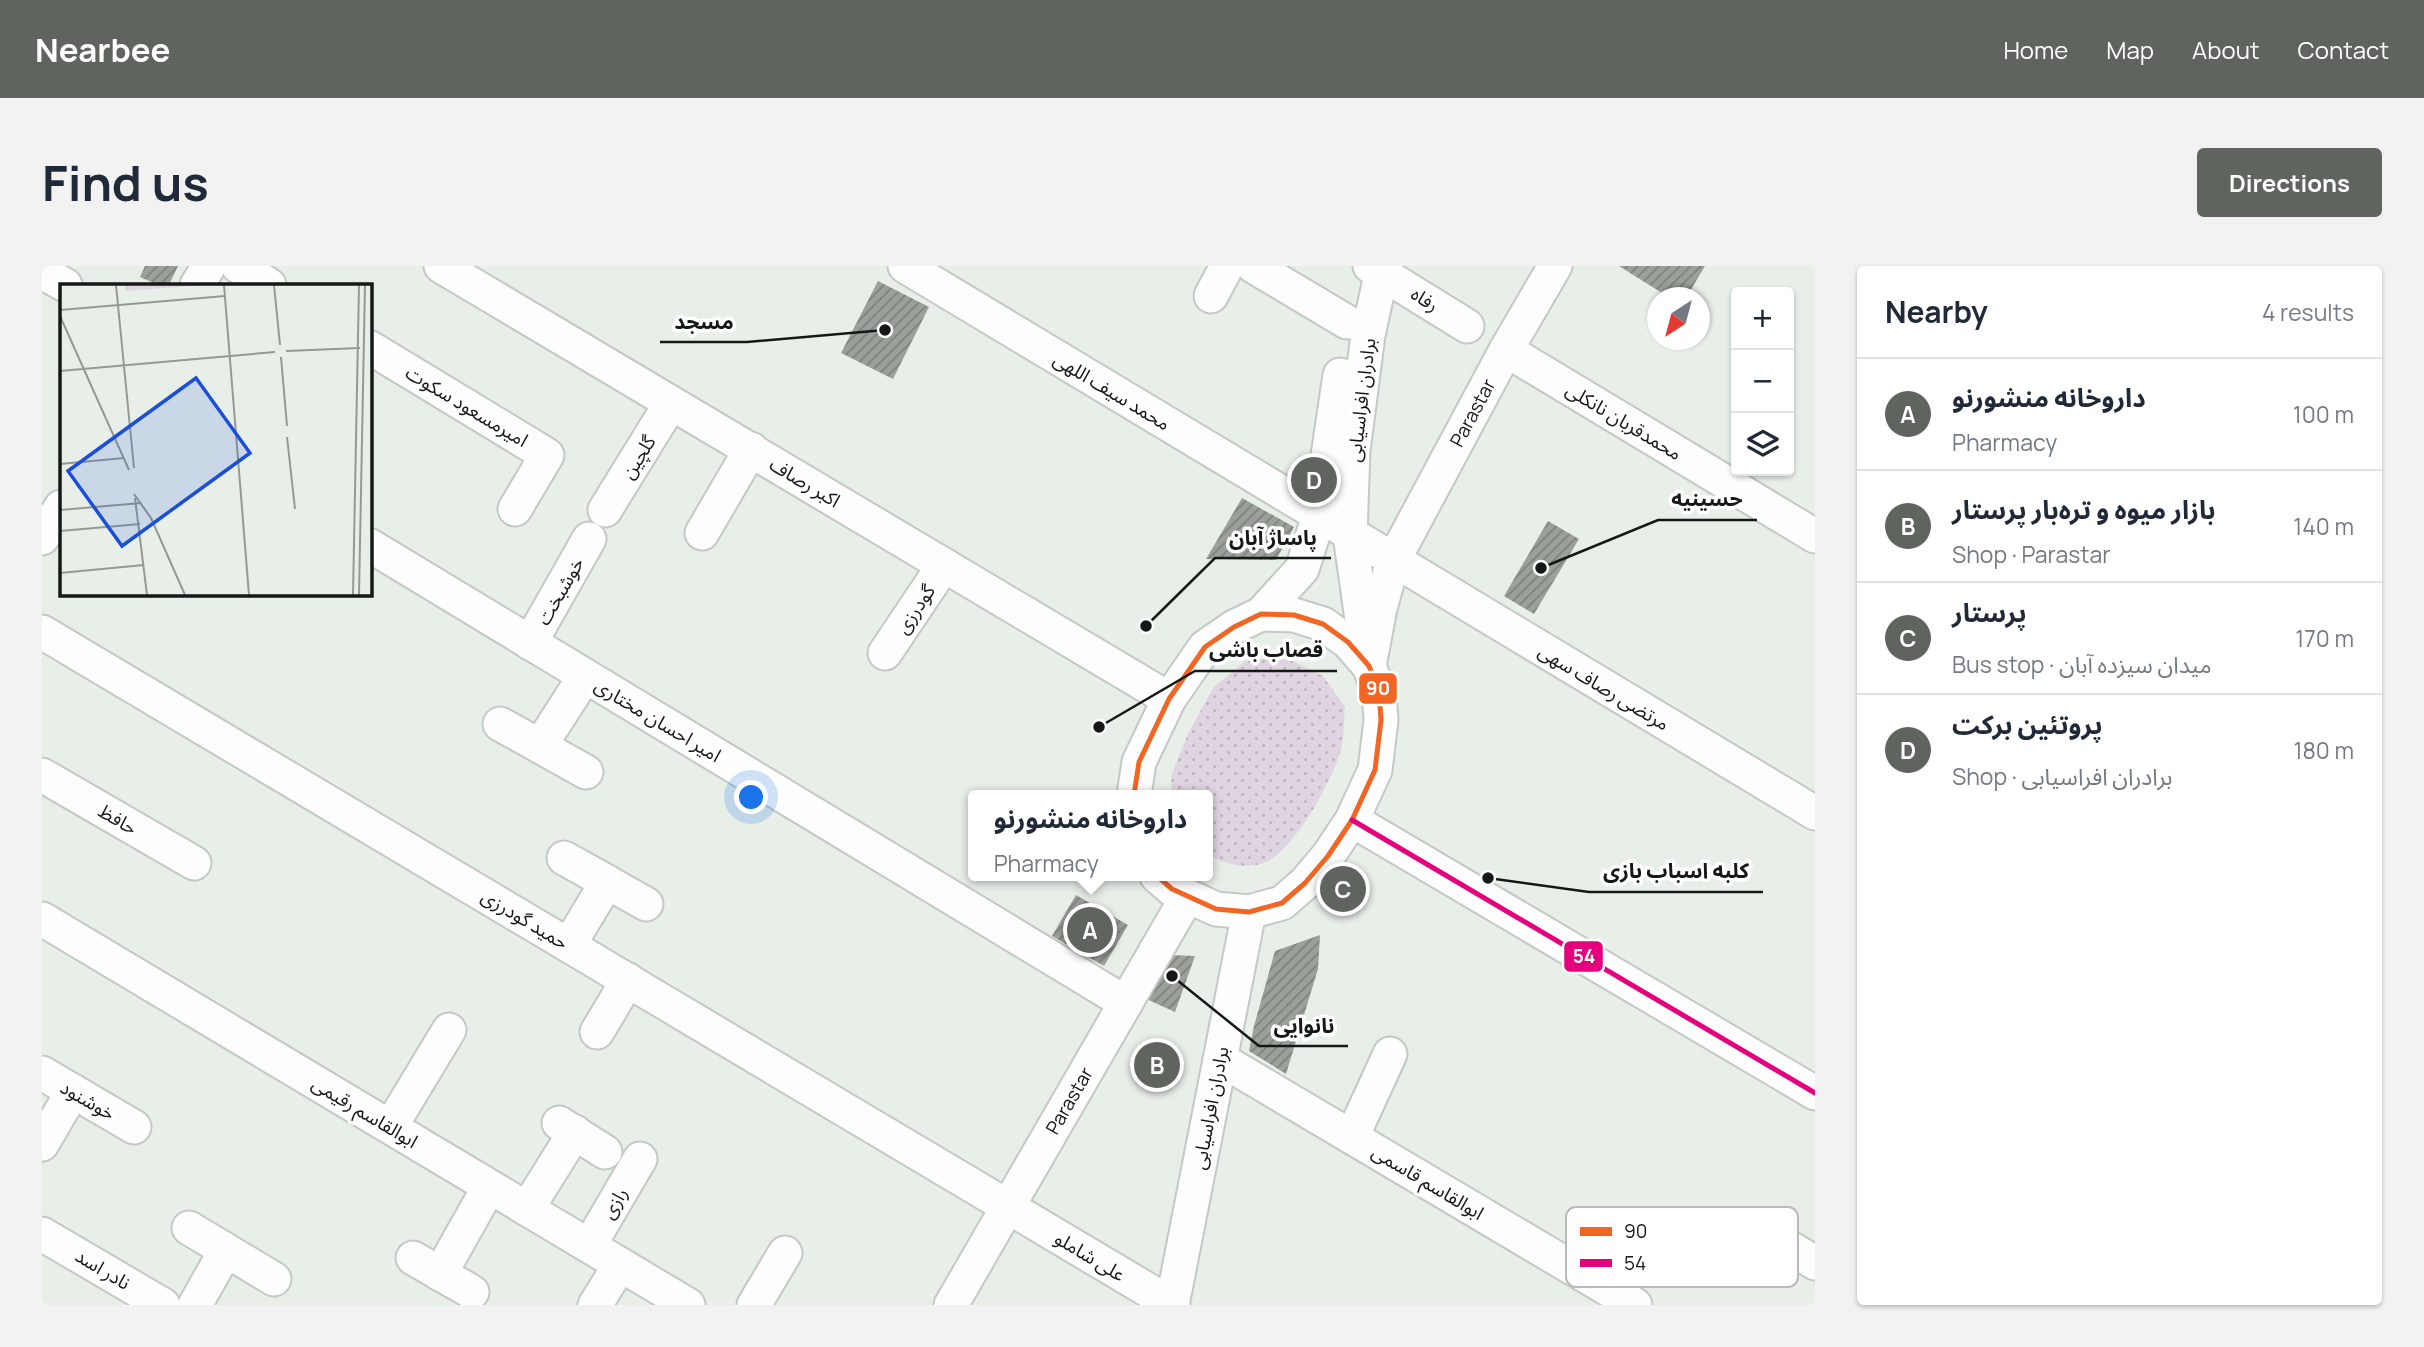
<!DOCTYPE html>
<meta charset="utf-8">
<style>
body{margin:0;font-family:Manrope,"Noto Sans Arabic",sans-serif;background:#f2f2f3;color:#1f2937}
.controls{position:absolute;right:21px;top:21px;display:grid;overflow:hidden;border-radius:7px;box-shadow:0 2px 5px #0004}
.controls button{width:63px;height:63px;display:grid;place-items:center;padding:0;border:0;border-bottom:2px solid #e0e1e3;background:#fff;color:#1f2937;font:35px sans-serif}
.compass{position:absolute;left:1605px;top:21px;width:63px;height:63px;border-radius:50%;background:#fff;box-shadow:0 2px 5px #0004;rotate:216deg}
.you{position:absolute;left:710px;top:532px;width:24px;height:24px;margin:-18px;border:5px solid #fff;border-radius:50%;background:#1a73e8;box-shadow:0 0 0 10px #1a73e833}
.badge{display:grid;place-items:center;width:46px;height:46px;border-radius:50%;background:#5f645f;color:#fff;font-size:23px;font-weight:700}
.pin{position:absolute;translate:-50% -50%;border:4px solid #fff;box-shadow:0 2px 7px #0006}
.popup{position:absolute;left:926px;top:524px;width:245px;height:91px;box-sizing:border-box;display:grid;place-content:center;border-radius:7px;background:#fff;filter:drop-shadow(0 2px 5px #0005);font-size:23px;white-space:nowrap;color:#747a83}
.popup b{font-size:26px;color:#1f2937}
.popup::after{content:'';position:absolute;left:50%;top:100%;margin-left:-14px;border:14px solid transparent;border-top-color:#fff}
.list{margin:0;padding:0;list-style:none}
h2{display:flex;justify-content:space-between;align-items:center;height:91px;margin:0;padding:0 28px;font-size:30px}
h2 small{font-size:23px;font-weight:400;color:#747a83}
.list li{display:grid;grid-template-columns:46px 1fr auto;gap:21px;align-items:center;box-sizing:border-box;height:112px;padding:0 28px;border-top:2px solid #e0e1e3}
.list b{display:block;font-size:26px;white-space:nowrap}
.list p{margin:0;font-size:23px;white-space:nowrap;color:#747a83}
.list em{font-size:23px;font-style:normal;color:#747a83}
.icon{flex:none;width:38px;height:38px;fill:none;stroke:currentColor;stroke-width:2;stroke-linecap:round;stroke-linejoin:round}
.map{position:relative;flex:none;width:1773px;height:1039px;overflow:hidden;border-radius:7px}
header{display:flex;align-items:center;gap:42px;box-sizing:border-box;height:98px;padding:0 35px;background:#5f645f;color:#fff}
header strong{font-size:33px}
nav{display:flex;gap:38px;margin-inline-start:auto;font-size:24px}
.intro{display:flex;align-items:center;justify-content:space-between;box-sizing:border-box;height:168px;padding:0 42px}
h1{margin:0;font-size:49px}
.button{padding:18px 32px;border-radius:7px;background:#5f645f;color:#fff;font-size:24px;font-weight:700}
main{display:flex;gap:42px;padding:0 42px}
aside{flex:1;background:#fff;border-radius:7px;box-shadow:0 2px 5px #0004}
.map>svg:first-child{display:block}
</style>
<header>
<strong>Nearbee</strong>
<nav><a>Home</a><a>Map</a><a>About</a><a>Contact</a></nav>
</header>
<div class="intro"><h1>Find us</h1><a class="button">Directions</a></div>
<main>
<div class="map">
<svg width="1773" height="1039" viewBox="0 0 1773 1039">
<defs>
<pattern id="grass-dots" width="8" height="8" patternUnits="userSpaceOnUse" patternTransform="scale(1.75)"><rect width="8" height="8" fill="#dfd5e0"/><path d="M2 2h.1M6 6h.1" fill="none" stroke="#beb6bf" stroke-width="1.8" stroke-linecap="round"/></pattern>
<pattern id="building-hatch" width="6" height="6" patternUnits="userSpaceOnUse" patternTransform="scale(1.75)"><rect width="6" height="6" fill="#9ba09b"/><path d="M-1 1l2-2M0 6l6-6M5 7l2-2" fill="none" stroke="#7d827d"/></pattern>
</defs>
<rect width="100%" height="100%" fill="#e8efe9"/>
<path fill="url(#grass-dots)" d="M1241,390L1281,410L1303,441C1302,453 1302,467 1300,479C1294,509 1252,586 1222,597C1202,604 1183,597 1165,589V529H1130L1129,510L1146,468L1171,422L1203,395Z"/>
<path fill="url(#building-hatch)" d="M103,0H136L127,19H116L98,11Z
M1577,0H1663L1644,32H1628Z
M836,15L887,41L851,113L799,87Z
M1200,232L1252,261L1234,294L1164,293Z
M1506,255L1537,273L1492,348L1462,330Z
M1034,629L1086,659L1062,700L1010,670Z
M1278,669L1276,703L1244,808L1207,785L1212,760L1233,685Z
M1129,689L1153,690L1133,746L1100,731Z"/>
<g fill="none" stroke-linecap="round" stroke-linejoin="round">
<g stroke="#c3c9c4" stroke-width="37">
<g id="minor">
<path d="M196,0L227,19"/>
<path d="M399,0L1127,433"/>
<path d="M863,0L1773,547"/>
<path d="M1211,0L1305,56"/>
<path d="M1328,0L1425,60"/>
<path d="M0,6L23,19"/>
<path d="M155,19L167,0"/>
<path d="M1169,30L1185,0"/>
<path d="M327,81L505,189L473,243"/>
<path d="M1464,84L1773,270"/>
<path d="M563,244L629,137"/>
<path d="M660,267L709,183"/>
<path d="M0,272L19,241"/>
<path d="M327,279L1084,737"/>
<path d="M1219,348L1260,303L1277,250L1298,109"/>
<path d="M0,366L1131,1039"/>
<path d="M1323,375L1308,269L1311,185L1326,69L1341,0"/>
<path d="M488,377L547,273"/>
<path d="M843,387L902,299"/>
<path id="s1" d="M1327,400L1338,342L1351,295L1464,84L1513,0"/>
<path d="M458,458L544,506"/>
<path d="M498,480L543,410"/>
<path d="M0,509L152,597"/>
<path d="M1092,529L1097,496L1127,433L1163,381L1192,361L1219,348L1252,349L1281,358L1306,376L1327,400L1337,426L1339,454L1333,504L1310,554L1286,590L1263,617L1240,637L1207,646L1174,643L1130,623L1115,610"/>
<path d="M1310,554L1773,827"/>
<path d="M522,592L565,616L527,679"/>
<path d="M565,616L604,638"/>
<path d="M0,653L646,1039"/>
<path d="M555,766L586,714"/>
<path d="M1178,793L1593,1039"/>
<path d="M0,807L92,861"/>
<path d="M517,857L563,886"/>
<path d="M349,860L407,764"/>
<path d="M1310,871L1348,788"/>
<path d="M0,878L31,825"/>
<path d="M485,943L533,866"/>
<path d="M147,962L232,1013"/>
<path d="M0,968L121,1039"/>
<path d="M1727,969L1773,997"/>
<path d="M547,980L598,893"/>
<path d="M371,992L430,1026"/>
<path d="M398,1008L447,921"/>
<path d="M153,1039L184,984"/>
<path d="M553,1039L578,999"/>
<path d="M712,1039L743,987"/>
<path id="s2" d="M909,1039L1145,631"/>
<path d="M1130,1039L1207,646"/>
</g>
</g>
<use href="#minor" stroke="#fcfdfc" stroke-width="33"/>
<g stroke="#fff" stroke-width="10">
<path id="bus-1" d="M1092,529L1097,496L1127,433L1163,381L1192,361L1219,348L1252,349L1281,358L1306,376L1327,400L1337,426L1339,454L1333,504L1310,554L1286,590L1263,617L1240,637L1207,646L1174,643L1130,623L1115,610"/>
</g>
<g stroke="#fff" stroke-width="10">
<path id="bus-2" d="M1310,554L1773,827"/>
</g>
<use href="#bus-1" stroke="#f26522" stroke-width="5"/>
<use href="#bus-2" stroke="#e5007d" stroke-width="5"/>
</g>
<g text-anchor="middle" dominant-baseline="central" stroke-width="7" stroke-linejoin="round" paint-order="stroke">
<g font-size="19" fill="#151915" stroke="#fff">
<text transform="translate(1383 33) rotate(33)">رفاه</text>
<text transform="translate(1070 125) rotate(31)">محمد سیف اللهی</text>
<text transform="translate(1319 134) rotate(-83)">برادران افراسیابی</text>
<text transform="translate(425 140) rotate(31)">امیرمسعود سکوت</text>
<text stroke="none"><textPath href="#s1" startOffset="276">Parastar</textPath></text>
<text transform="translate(1582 155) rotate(31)">محمدقربان نانکلی</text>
<text transform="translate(596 191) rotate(-58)">گلچین</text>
<text transform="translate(763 216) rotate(31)">اکبر رصاف</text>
<text transform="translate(518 325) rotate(-60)">خوشبخت</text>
<text transform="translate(873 343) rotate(-56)">گودرزی</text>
<text transform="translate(1562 421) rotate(31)">مرتضی رصاف سهی</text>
<text transform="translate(616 454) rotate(31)">امیر احسان مختاری</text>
<text transform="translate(76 553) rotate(30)">حافظ</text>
<text transform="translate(483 653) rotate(31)">حمید گودرزی</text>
<text transform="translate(46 834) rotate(30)">خوشنود</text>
<text stroke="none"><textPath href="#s2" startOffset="236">Parastar</textPath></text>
<text transform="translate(1168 842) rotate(-79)">برادران افراسیابی</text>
<text transform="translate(323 846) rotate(31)">ابوالقاسم رقیمی</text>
<text transform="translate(1386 916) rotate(31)">ابوالقاسم قاسمی</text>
<text transform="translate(572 937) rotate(-60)">رازی</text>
<text transform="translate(1048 990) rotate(31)">علی شاملو</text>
<text transform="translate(61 1003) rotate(31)">نادر اسد</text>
</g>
</g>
<g transform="translate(18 18)">
<rect width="312" height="312" fill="#e8efe9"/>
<path d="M65,1H144L65,7Z" fill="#dfd5e0"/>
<path fill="none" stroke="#949994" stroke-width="2" d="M56,1L74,184M164,1L189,311M214,1L220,61M0,26L165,12M0,32L69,186M226,67L300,64M221,73L227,142M0,87L215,68M227,153L235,225M0,180L64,174M74,210L91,234L125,311M75,214L87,311M0,226L81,219M0,247L80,240M0,289L84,281M293,311L299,1M299,311L305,1"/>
<path fill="#1d4ed8" fill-opacity="0.15" stroke="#1d4ed8" stroke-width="3.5" d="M136,94L190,169L62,262L8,187Z"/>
<rect width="312" height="312" fill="none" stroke="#151915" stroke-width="3.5"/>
</g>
<rect x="1524" y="941" width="232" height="80" rx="10" fill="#fff" stroke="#b9bab9" stroke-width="2"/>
<rect x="1538" y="961" width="32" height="9" fill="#f26522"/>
<rect x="1538" y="993" width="32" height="8" fill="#e5007d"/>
<g font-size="19" fill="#151915">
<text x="1582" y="972">90</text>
<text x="1582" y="1004">54</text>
</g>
<path fill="none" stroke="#151915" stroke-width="2.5" d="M843 64L705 76H618M1499 302L1616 254H1715M1104 360L1173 292H1289M1057 461L1153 405H1295M1446 612L1547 626H1721M1130 710L1217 780H1306"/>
<g fill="#151915" stroke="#fff" stroke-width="2.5">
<circle cx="843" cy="64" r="7"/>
<circle cx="1499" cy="302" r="7"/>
<circle cx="1104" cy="360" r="7"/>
<circle cx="1057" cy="461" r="7"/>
<circle cx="1446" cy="612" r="7"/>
<circle cx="1130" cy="710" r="7"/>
</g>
<g font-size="21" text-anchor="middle" font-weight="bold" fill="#151915" stroke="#fff" stroke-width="7" stroke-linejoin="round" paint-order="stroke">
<text x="662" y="63">مسجد</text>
<text x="1665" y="240">حسینیه</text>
<text x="1231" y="279">پاساژ آبان</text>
<text x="1224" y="391">قصاب باشی</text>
<text x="1634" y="612">کلبه اسباب بازی</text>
<text x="1262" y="767">نانوایی</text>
</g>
<g stroke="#fff" stroke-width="2.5">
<rect x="1316" y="406" width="40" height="33" rx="7" fill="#f26522"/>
<rect x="1521" y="674" width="41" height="33" rx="7" fill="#e5007d"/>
</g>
<g font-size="19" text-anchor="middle" font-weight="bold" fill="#fff">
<text x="1336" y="429">90</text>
<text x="1542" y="697">54</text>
</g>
</svg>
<div class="controls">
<button>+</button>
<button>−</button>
<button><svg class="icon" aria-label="layers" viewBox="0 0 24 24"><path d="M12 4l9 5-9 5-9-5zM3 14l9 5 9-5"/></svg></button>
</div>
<svg class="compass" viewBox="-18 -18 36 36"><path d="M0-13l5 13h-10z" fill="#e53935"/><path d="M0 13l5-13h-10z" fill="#747a83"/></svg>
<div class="you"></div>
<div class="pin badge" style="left:1048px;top:664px">A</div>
<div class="popup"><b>داروخانه منشورنو</b>Pharmacy</div>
<div class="pin badge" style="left:1115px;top:799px">B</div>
<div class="pin badge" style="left:1301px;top:623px">C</div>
<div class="pin badge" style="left:1272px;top:214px">D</div>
</div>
<aside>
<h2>Nearby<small>4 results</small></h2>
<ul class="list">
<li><span class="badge">A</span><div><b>داروخانه منشورنو</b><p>Pharmacy</p></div><em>100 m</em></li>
<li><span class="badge">B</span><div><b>بازار میوه و تره‌بار پرستار</b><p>Shop · Parastar</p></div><em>140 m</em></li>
<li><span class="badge">C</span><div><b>پرستار</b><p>Bus stop · میدان سیزده آبان</p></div><em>170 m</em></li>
<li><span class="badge">D</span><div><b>پروتئین برکت</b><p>Shop · برادران افراسیابی</p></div><em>180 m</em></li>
</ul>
</aside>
</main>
